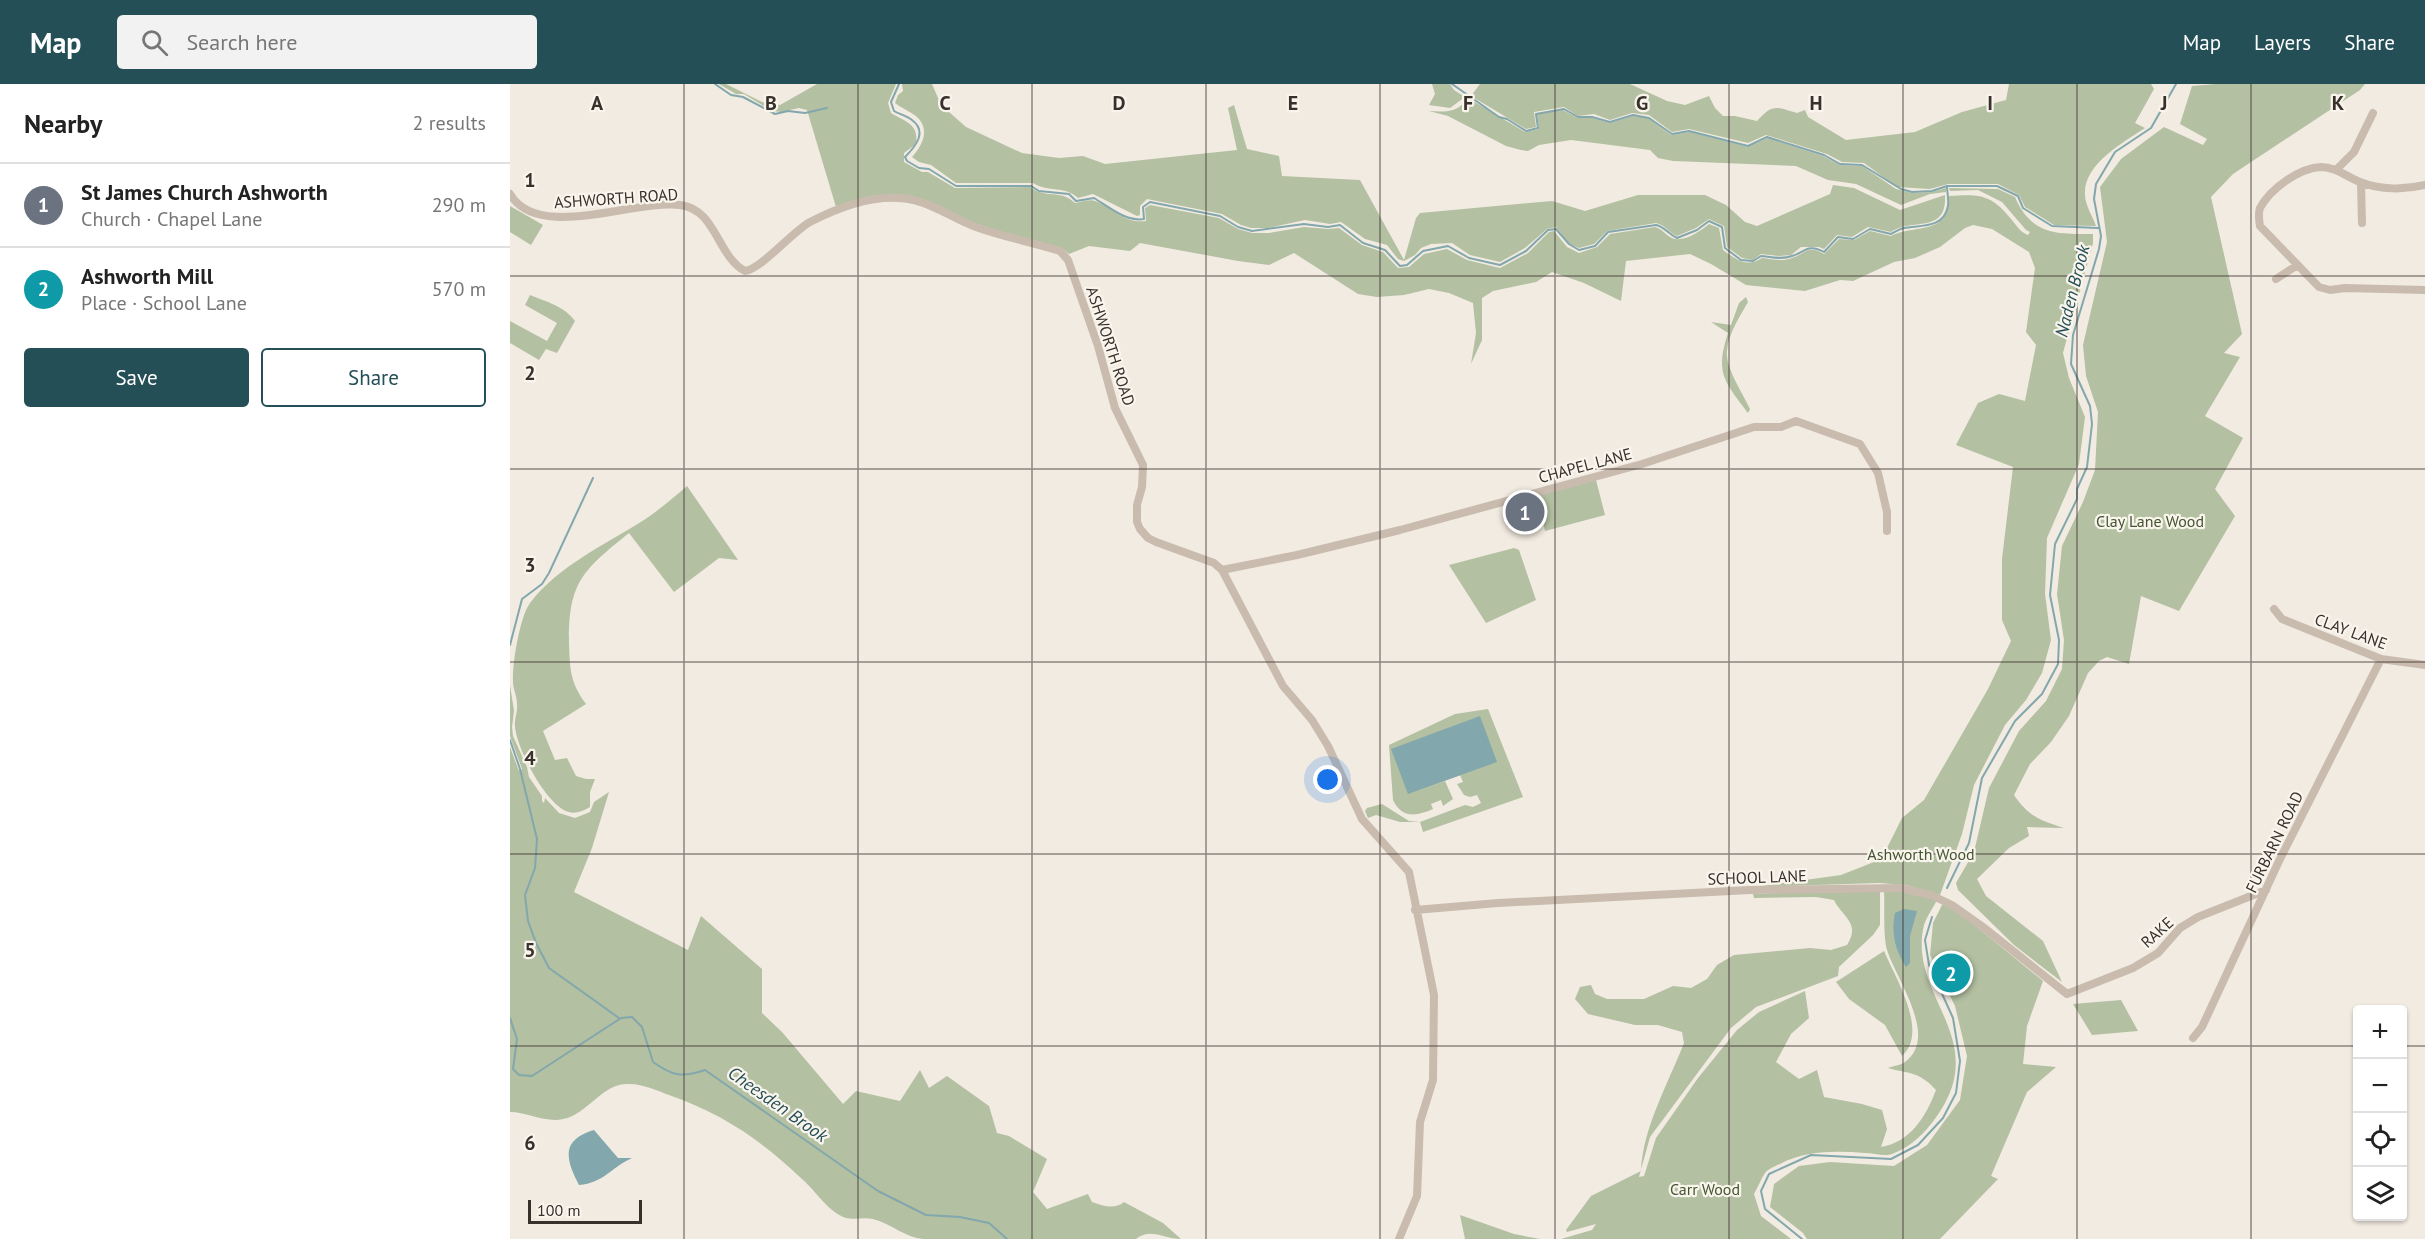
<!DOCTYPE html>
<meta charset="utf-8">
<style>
body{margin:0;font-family:"PT Sans",sans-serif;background:#f2f2f2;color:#222}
.controls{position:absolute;right:18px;bottom:18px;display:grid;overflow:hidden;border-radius:6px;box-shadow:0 2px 4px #0004}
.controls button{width:54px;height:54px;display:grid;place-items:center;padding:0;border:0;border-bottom:2px solid #e0e0e0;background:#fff;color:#222;font:30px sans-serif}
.scale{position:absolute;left:18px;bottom:15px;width:114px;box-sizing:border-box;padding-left:6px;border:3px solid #38302b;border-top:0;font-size:16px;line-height:21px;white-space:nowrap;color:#38302b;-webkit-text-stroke:4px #f9f5ed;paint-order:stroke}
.you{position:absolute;left:818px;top:696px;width:21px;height:21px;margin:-15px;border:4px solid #fff;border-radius:50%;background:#1a73e8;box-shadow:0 0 0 9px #1a73e833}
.badge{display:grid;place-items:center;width:39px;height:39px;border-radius:50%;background:#244f57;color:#fff;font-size:20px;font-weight:700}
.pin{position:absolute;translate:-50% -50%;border:3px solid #fff;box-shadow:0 2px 6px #0006}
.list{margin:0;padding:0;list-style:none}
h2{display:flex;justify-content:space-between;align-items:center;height:78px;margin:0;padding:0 24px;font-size:26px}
h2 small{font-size:20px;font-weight:400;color:#767676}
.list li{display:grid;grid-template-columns:39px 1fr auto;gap:18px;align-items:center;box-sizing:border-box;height:84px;padding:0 24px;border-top:2px solid #e0e0e0}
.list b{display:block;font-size:22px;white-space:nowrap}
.list p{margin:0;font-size:20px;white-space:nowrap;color:#767676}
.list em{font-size:20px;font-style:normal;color:#767676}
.actions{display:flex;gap:12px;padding:18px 24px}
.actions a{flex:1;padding:14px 0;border:2px solid #244f57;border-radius:6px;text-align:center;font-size:21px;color:#244f57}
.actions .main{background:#244f57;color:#fff}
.icon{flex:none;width:33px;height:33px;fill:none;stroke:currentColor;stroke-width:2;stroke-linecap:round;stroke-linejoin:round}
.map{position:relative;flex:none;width:1915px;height:1155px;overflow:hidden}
header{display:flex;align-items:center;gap:36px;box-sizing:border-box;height:84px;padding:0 30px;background:#244f57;color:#fff}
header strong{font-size:28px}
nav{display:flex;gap:33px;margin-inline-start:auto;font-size:21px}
.search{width:420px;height:54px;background:#f2f2f2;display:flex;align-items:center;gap:15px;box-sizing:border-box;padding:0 21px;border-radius:6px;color:#767676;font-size:22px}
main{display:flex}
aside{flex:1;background:#fff}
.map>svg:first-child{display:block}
</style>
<header>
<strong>Map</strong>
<div class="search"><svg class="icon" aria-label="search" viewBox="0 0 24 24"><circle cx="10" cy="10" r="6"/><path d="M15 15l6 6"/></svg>Search here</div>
<nav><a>Map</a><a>Layers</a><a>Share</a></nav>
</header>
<main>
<aside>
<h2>Nearby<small>2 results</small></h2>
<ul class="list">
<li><span class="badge" style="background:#6b7280">1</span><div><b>St James Church Ashworth</b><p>Church · Chapel Lane</p></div><em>290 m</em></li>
<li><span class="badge" style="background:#0f9aa8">2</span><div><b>Ashworth Mill</b><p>Place · School Lane</p></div><em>570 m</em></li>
</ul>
<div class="actions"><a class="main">Save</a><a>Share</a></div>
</aside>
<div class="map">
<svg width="1915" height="1155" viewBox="0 0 1915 1155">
<rect width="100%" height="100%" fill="#f2ebe1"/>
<path fill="#b3c0a2" d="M209,0H216L252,18L270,21L307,0H386L378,19L381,29C395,38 409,39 406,60L394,69V78L412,88H418L445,104L520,103C535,115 551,105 565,119C571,118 580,115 585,117C604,124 614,140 636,137L635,124L640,121L709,134L728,145L742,149H759L794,143L818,145L829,144L852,161L873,168L888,184L899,183L914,170L937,165L957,176L990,184L1018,169L1039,148L1044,147L1057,163L1069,169L1087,163L1100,150L1145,143C1153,145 1155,151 1162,154C1173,159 1191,147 1199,140L1209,144L1213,166C1227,176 1237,184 1252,174C1262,175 1272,178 1282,174C1295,170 1298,160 1314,170L1329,155L1344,156L1360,147L1381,152C1405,140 1441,152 1439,112C1470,110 1481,110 1501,135C1507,142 1510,148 1518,151L1520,148L1516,146L1492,118L1468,106L1440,107L1439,104L1488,105L1505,113C1521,151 1547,150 1583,150V159L1553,269L1559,294L1575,333L1569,380L1537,454L1535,510L1541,556L1532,589L1516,616L1495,641L1464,701L1452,750L1430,811L1396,801L1369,799L1245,803L1331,791L1364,778L1378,762L1392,734L1414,716L1478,605L1501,557L1492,536V475L1503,383L1446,361L1468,319L1489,310L1515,317L1526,261L1516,248L1525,184L1519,168L1482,145L1463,141L1455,144L1430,163L1405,174L1384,178L1343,197L1330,196L1295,207L1236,201L1201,180L1180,170L1116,177L1111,217L1074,199L1042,188L1026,198L983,207L972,214V256L961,280L966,249L963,219L939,209L919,205L894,211L867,213L848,210L784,169L759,181L728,177L630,159L620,167L579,162L559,170L552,164L469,142L392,112L326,123L297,26L289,24L271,28L262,27L234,10H226Z
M392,0H422L431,21L456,43L512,69L549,74L573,72L595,80L727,66L718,24L724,21L737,65L769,72L772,92L850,96L894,176L906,134L910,129L1042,117L1075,127L1128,111H1195L1216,121L1235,138L1247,142L1320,110L1323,101L1344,104L1390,126L1435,111C1437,151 1402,133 1381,148L1358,143L1342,153L1327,151L1314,165L1309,163H1291L1281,171L1269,172L1251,170L1243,176L1232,174L1217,163L1214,142L1199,135L1186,144L1167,152C1158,148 1155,141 1146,139L1097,147L1084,160L1069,164L1060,160L1046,143L1037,145L1015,164L990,178L960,171L942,159L921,160L911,164L905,171L894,177L888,175L877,161L855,155L831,138L820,140L795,136L758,144H741L731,141L712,130L637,115L630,122V131L627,132L583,110L568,114C554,101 539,109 523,99H446L421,81L409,78L402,73C411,63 420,48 409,35C403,28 392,25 385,19L388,11L393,7Z
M922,0H940L944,6L955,13L940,24L919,21L925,10Z
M970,0H1120L1157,17L1175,21L1199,12L1205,24L1213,32H1225L1247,37C1263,19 1266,23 1287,29L1295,26L1298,33L1336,56L1405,48L1452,28L1496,16L1499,0H1641L1644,5L1625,39L1635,44C1613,59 1573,80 1575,111C1575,121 1583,133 1586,142L1544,141L1515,123L1509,111L1488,100H1438L1420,105L1387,103L1354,79L1332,78L1317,70L1256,51L1238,59L1179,45L1162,48L1139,31L1122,29L1100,36L1084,30L1068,32L1054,23L1024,28L1026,43L1016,45L961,12Z
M1706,0H1855L1850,6L1723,90L1701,113L1732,250L1714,269L1730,273L1695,332L1733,354L1705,405L1725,432L1669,527L1631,512L1619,580L1597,573L1589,577L1578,589L1559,632L1541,658L1520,680L1504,711C1519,733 1530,736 1554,744L1517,743L1519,752L1499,764L1467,795L1476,812L1533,857L1552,898L1504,861L1448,806L1446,799L1464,768L1479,704L1509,647L1536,617L1552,585L1554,556L1547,510L1552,462L1573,418L1585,386L1588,328L1576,292L1573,261L1597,158L1590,103L1611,75L1654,43L1693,61L1697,55L1670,40L1682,2Z
M958,14L1015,48L1029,45L1027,30L1053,26L1068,34H1082L1100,39L1123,32L1138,34L1161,51L1180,48L1238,63L1258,54L1313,72L1330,81L1352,82L1386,105L1402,109L1422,108L1436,104V108L1420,110L1391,121L1346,100L1318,96L1286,82L1163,77L1148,74L1140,66L1061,56L1029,61L1018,67L1011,66L996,62L938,32L919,27C935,28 948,29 958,14Z
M0,122L33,141L21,161L0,148Z
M20,211C37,218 54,222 65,237L47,269L36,265L29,276L0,259V237L37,257L47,239L15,221Z
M1236,213L1238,218C1230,232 1218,250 1217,267C1215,283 1233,310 1240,325L1238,329C1214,297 1205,289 1218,249L1201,238L1221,241L1229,219Z
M1086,396L1095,431L1035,447L1027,411Z
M177,402L228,476L209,474L164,508L119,449C73,486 58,498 59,560C60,586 60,598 76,620L33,647L45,676L57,674L66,692L76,695H85L80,708V723C73,727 66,730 59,728C37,723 6,664 5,642C4,635 8,628 7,620C7,612 3,605 3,598C2,580 10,532 20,519C48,482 96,460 134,436C149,426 163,414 177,402Z
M1004,464L1009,466L1026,516L976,539L939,481Z
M0,601L4,627L2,643L3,652L17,683L19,693L32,712V717L34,719L35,714L49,729L65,734L80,728L84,718L99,708L82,764L64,808L178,866L191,832L252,885V929L272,948L333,1020L346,1007L390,1017L410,986L419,1004L437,992L479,1022L487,1049L499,1052L537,1075L523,1108L537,1125L578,1110L582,1118C594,1122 604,1126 614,1118L653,1139L671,1155C655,1155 640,1143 626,1155C578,1155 529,1155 481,1155C458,1155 435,1155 413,1155C396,1154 380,1139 363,1135C354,1133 344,1136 336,1134C318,1128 306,1107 292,1095C251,1056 213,1030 159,1011C148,1007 133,1000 120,1000C92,998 79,1030 53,1035C36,1039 17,1028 0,1028V663L9,687L12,685L0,652Z
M978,625L1013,713L913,748L910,738H890L866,731L858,734L855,727L857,724L872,720L899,737L910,738L955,721L963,723L971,719L967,711L960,713L954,711L947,700L953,698L950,691L987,678L898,710L935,697L943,715L933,722L931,716L921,720L923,725C907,732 892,735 883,716L879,661L945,630Z
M1370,805V841L1363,851L1329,883L1328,892L1246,923L1221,944L1140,1053L1129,1093L1134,1092L1146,1054L1188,994L1227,946L1249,928L1295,907L1299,934L1281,950L1266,978L1289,995L1307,986L1314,1013L1352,1020L1372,1026L1377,1045L1371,1063C1401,1058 1416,1032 1426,1006C1409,987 1399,990 1378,984C1383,982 1391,981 1395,978C1431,952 1382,890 1376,862C1373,844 1375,823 1374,806L1394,807L1427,816C1423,824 1417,832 1414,841C1397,912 1482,954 1427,1032C1415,1049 1401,1063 1382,1070C1375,1073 1363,1069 1355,1069C1326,1067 1297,1066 1270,1080C1265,1082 1258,1085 1255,1089C1251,1095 1248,1103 1244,1110L1251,1132L1281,1155H1051L1082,1146L1086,1140L1057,1148L1056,1146L1081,1112L1131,1087C1133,1043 1158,1000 1174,959L1172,948L1148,941H1125L1078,930L1065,915L1070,903L1081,901L1085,910L1097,915H1134L1163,902L1181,904L1197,895L1207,881L1224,871L1300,864L1321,866L1337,861C1351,839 1333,834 1324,816L1306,813L1244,814L1243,810Z
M1433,819L1457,835L1533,897L1517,942L1513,980L1546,983L1517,1008L1481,1092L1488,1095L1430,1155H1297L1293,1149L1260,1123L1264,1100L1289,1082L1320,1078L1384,1082L1417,1061L1450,1016L1457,972L1445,922L1420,871L1423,839Z
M1374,867C1386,895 1419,948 1392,972L1375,941L1339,915L1326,898Z
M1611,916L1628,947L1582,951L1563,920Z
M950,1131L1004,1150L1030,1155H955Z"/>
<path fill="#82a7ac" d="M970,632L987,678L898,710L881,665Z
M1394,825L1407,827L1400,852V879L1396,883C1385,866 1381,849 1385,829Z
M84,1046L108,1074H122C100,1084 94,1099 69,1101C56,1076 50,1056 84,1046Z"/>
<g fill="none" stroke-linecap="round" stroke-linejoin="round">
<path stroke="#82a7ac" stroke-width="2" d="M205,0L221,11L233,13L265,30L278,27L295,29L317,24
M389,0L381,18L384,27C389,30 397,32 402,36C418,48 405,63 395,73L397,77L409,84L419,85L446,102H521L529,107L559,110L566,117L584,114C599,123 616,138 634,135L633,123L640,118L710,132L728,143L742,147L794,140L818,143L830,141L853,159L875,166L890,182L897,181L913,167L938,162L959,174L990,181L1016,167L1038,146L1046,145L1059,160L1069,166L1085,162L1098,148L1146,141C1155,143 1158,150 1167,154L1187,146L1199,137L1212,143L1215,164L1231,176L1243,177L1251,172C1261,173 1272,176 1282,172C1295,168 1298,159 1314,168L1328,153L1343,155L1360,145L1381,150C1385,148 1389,145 1394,144C1410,141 1434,145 1438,122C1439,116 1437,108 1437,102
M942,0L989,33L997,35L1016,47L1028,44L1026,30L1054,25L1068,33H1082L1100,38L1123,31L1139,34L1162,50L1179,47L1238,62L1257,53L1314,71L1330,80L1352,81L1391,105L1402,108L1422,107L1437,102H1487L1508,112L1513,124L1542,142L1588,144
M0,561L12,515L32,500L39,489L83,394
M0,656L10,685L27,755L25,784L15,811L18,837L26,859L39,884L109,934
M1437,804L1459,759L1472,694L1505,637L1532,610L1548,580L1549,556L1540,511L1545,460L1567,415V405L1577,383L1582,340L1580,322L1561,280L1563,251L1589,165L1591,152L1584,115L1586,100L1605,68L1641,44L1666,0
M0,934L7,955L3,985L9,991L22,992L111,934L122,933L132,943L143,978C163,992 171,994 195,986L368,1107L416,1131L450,1133L479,1139L497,1155
M1292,1155L1255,1125L1251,1107L1259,1090L1301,1071L1381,1075L1408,1061L1433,1034L1446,1009L1450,977L1443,934L1419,881L1415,856L1422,833"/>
<path stroke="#c9bcae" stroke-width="8" d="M1826,86L1844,68L1863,29
M1851,99L1852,139
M1915,101C1895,106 1870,106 1850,98C1837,93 1826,83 1811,83C1789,84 1760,105 1750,124C1748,129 1749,136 1750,142L1809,203L1820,206L1835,204L1915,206
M0,110C28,158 124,115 170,121C206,125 207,172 235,187C250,186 282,148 300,138C331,122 372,107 407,117C427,122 446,136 466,143C493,153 522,158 550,167L558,176L588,262L605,324L633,381L632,403L627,421V438L630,445L638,454L646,458L704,479L712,486L773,602L802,636L818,662L852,735L899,788L924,911L923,996L910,1038L907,1112L889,1155
M1766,195L1786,182
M712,486L787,471L890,446L1132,380L1244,343H1271L1286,337L1350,360L1368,389L1377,428V447
M1764,525L1772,535L1871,575L1915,581
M905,826L988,819L1240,806L1390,804L1421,811L1442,821L1473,843L1557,910L1623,884L1648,869L1670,844L1688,833L1756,806
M1683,954L1692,943L1769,777L1871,575"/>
</g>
<path fill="none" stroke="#38302b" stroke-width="1.5" stroke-opacity="0.55" d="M174,0V1155M348,0V1155M522,0V1155M696,0V1155M870,0V1155M1045,0V1155M1219,0V1155M1393,0V1155M1567,0V1155M1741,0V1155M0,192H1915M0,385H1915M0,578H1915M0,770H1915M0,962H1848M1892,962H1915"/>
<g text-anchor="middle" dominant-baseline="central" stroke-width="4.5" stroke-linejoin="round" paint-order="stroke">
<g font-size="16" fill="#38302b" stroke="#f9f5ed">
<text transform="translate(106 114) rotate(-4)">ASHWORTH ROAD</text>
<text transform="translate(601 262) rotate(72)">ASHWORTH ROAD</text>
<text transform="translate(1075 381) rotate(-15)">CHAPEL LANE</text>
<text transform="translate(1841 547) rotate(20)">CLAY LANE</text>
<text transform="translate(1764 758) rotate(-64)">FURBARN ROAD</text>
<text transform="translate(1247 793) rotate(-2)">SCHOOL LANE</text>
<text transform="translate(1647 848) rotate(-42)">RAKE</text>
</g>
<g font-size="16" fill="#455531" stroke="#f9f5ed">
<text x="1640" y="437">Clay Lane Wood</text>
<text x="1411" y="770">Ashworth Wood</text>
<text x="1195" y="1105">Carr Wood</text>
</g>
<g font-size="18" font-style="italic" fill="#244f57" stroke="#f9f5ed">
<text transform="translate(1562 207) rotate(-76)">Naden Brook</text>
<text transform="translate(268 1020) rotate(35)">Cheesden Brook</text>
</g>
</g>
<g font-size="20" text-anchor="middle" font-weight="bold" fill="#38302b" stroke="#f9f5ed" stroke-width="4.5" stroke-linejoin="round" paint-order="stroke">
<text x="87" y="26">A</text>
<text x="261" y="26">B</text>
<text x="435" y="26">C</text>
<text x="609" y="26">D</text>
<text x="783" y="26">E</text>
<text x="958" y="26">F</text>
<text x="1132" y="26">G</text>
<text x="1306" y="26">H</text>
<text x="1480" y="26">I</text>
<text x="1654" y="26">J</text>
<text x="1828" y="26">K</text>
<text x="20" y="103">1</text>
<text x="20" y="296">2</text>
<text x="20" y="488">3</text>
<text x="20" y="681">4</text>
<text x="20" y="873">5</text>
<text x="20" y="1066">6</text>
</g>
</svg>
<div class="controls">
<button>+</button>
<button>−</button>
<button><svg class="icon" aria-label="locate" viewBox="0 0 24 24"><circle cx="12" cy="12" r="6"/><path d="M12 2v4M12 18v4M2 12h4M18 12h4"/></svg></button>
<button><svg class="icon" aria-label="layers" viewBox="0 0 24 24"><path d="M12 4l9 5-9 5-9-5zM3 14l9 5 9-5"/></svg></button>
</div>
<div class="scale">100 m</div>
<div class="you"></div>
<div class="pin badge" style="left:1015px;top:428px;background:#6b7280">1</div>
<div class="pin badge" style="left:1441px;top:889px;background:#0f9aa8">2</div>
</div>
</main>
